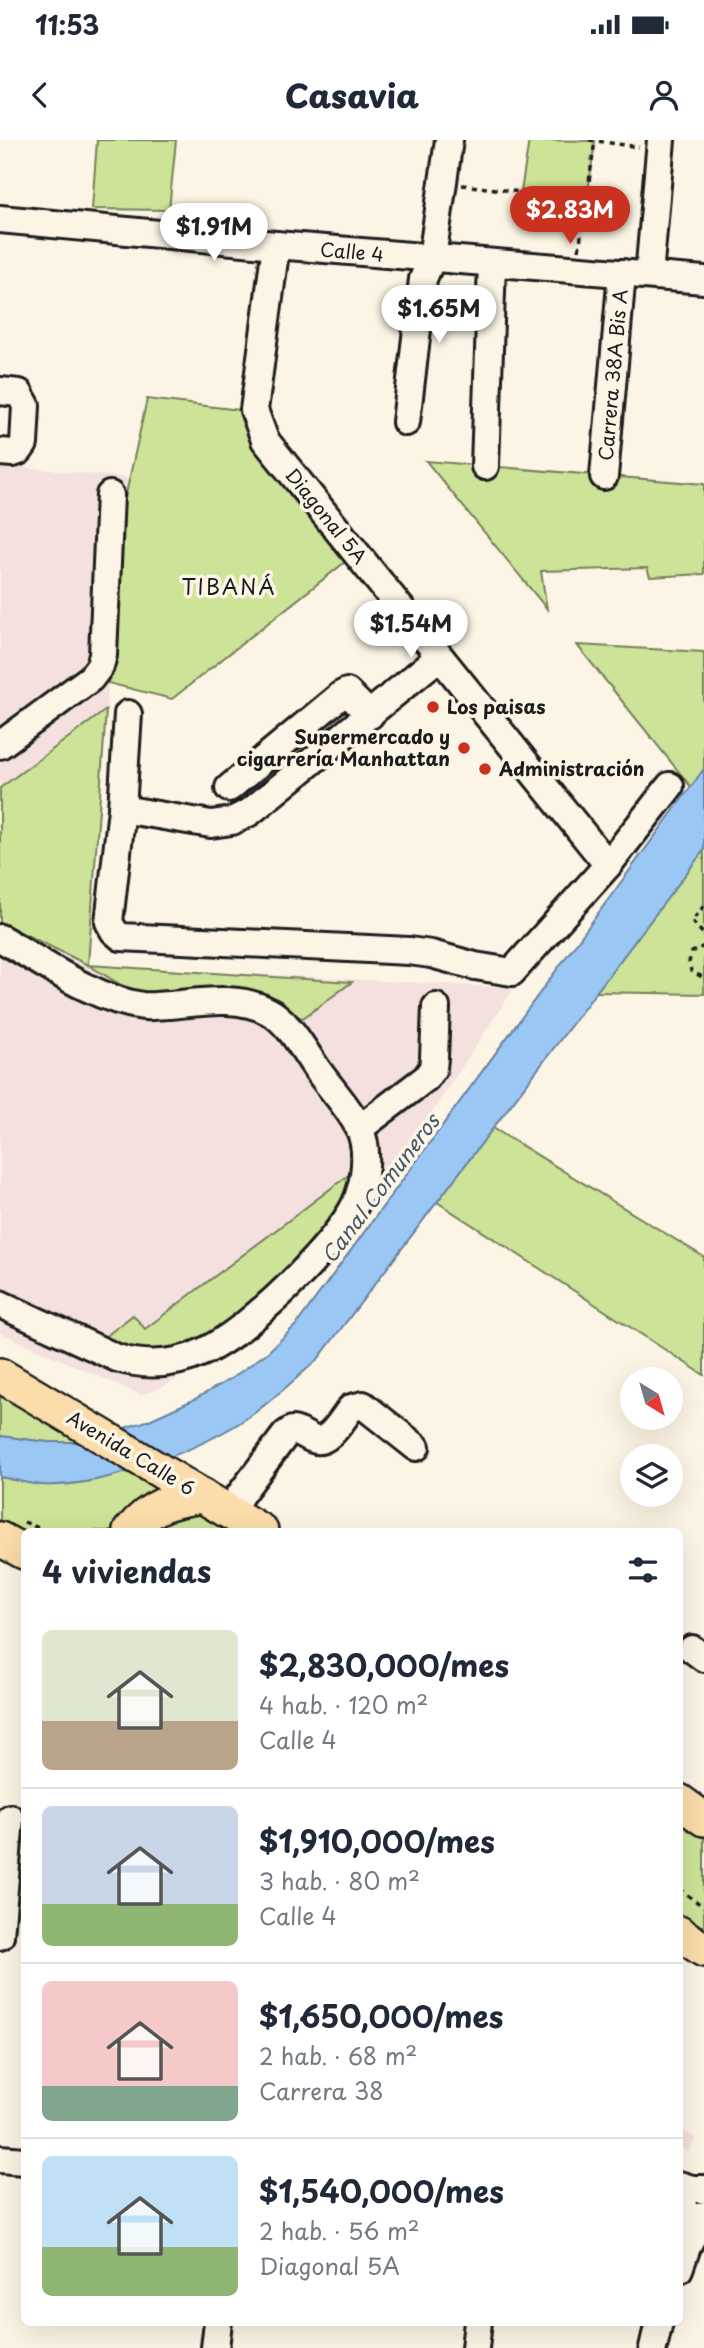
<!DOCTYPE html>
<html lang="es">
<meta charset="utf-8">
<style>
:root{--surface:#fff;--page:#f2f2f3;--text:#1f2937;--muted:#747a83;--line:#e0e1e3;--accent:#c8321e}
body{margin:0;font-family:"Playpen Sans",sans-serif;background:var(--page);color:var(--text);height:100vh;display:flex;flex-direction:column;font-size:26px;white-space:nowrap}
*{box-sizing:border-box;margin:0}
p{font-size:23px;color:var(--muted)}
.icon{flex:none;width:38px;height:38px;fill:none;stroke:currentColor;stroke-width:2;stroke-linecap:round;stroke-linejoin:round}
.map{position:relative;flex:1;overflow:hidden}
.side{position:absolute;left:21px;top:1388px;width:662px;height:798px;display:flex;flex-direction:column;background:var(--surface);border-radius:10px;box-shadow:0 7px 28px #0002}
.side>*{flex:none}
.needle{width:46px;rotate:143deg}
.tools{position:absolute;left:620px;top:1227px;display:grid;gap:14px}
.tools a{display:grid;place-items:center;width:63px;height:63px;border-radius:50%;background:var(--surface);box-shadow:0 7px 28px #0002;font-size:35px}
.price{position:absolute;translate:-50% -60px;padding:0 16px;border-radius:24px;background:#fff;color:#222;font-size:23px;line-height:46px;filter:drop-shadow(0 2px 4px #0008)}
.price::after{content:'';position:absolute;left:50%;top:42px;width:21px;height:16px;margin-left:-10px;background:inherit;clip-path:polygon(0 0,100% 0,50% 100%)}
.price.on{background:var(--accent);color:#fff}
ul{padding:0;list-style:none}
li{display:flex;align-items:center;gap:21px;height:175px;padding:0 21px}
li+li{border-top:2px solid var(--line)}
li span{display:grid;place-items:center;flex:none;width:196px;height:140px;border-radius:10px;color:#555}
li>.icon{margin-inline-start:auto}
span .icon{width:84px;height:84px;fill:#fffc;stroke-width:1}
li b{font-size:30px}
h2{display:flex;justify-content:space-between;align-items:center;height:84px;padding:0 21px;font-size:30px}
.status{display:flex;justify-content:space-between;align-items:center;height:49px;padding:0 35px;background:var(--surface);direction:ltr}
.status svg{height:19px;fill:currentColor}
header{display:flex;justify-content:space-between;align-items:center;height:91px;padding:0 21px;background:var(--surface);font-size:32px;font-weight:800}
.map>svg:first-child{display:block}
.built{fill:#f4e0df}
.green{fill:#cde398;stroke:#74805a;stroke-width:2}
.water{fill:#9bc7f5;stroke:#68839e;stroke-width:2}
.lines{fill:none;stroke-linecap:round;stroke-linejoin:round}
.minor-casing{stroke:#1c1c1c;stroke-width:32}
.major-casing{stroke:#1c1c1c;stroke-width:38}
.path{stroke:#1c1c1c;stroke-width:3.5;stroke-dasharray:5 5;stroke-linecap:butt}
.minor{stroke:#fcf5e5;stroke-width:26}
.major{stroke:#fbddab;stroke-width:33}
.poi-dot{fill:#c8321e;stroke:#fcf5e5;stroke-width:2.5}
.labels{text-anchor:middle;stroke-width:7;stroke-linejoin:round;paint-order:stroke}
.street-label{font-size:19px;fill:#1c1c1c;stroke:#fcf5e5}
.poi-label{font-size:19px;font-weight:bold;fill:#1c1c1c;stroke:#fcf5e5;text-anchor:start}
.neighbourhood-label{font-size:21px;letter-spacing:2px;fill:#1c1c1c;stroke:#fcf5e5}
.water-label{font-size:21px;font-style:italic;fill:#485868;stroke:#fcf5e5}
</style>
<div class="status"><b>11:53</b><svg viewBox="0 0 49 12"><path d="M0 12V9h3v3zM5 12V6h3v6zM10 12V3h3v9zM15 12V0h3v12zM26 1h20v11H26zM47 4h2v5h-2z"/></svg></div>
<header><svg class="icon" aria-label="back" viewBox="0 0 24 24"><path d="M15 5l-7 7 7 7"/></svg>Casavia<svg class="icon" aria-label="person" viewBox="0 0 24 24"><circle cx="12" cy="8" r="4"/><path d="M4 21q1-7 8-7t8 7"/></svg></header>
<div class="map">
<svg width="704" height="2208" viewBox="0 0 704 2208">
<rect width="100%" height="100%" fill="#fcf5e5"/>
<filter id="ink" filterUnits="userSpaceOnUse"><feTurbulence type="fractalNoise" baseFrequency=".0143" numOctaves="2"/><feDisplacementMap in="SourceGraphic" scale="14" xChannelSelector="R" yChannelSelector="G"/><feConvolveMatrix kernelMatrix="1 2 1 2 8 2 1 2 1" color-interpolation-filters="sRGB"/></filter>
<g filter="url(#ink)">
<g class="built">
<polygon points="0,325 129,338 124,363 108,543 88,825 514,848 378,1054 284,1172 261,1192 161,1248 141,1255 0,1193"/>
<polygon points="679,1987 696,1999 688,2012 679,2005"/>
</g>
<g class="green">
<polygon points="97,0 176,0 169,70 92,69"/>
<polygon points="529,0 595,1 587,60 521,52"/>
<polygon points="147,259 248,271 254,308 345,422 172,559 108,543 124,363"/>
<polygon points="426,321 704,344 704,434 650,437 647,428 541,431 547,469"/>
<polygon points="577,505 704,512 704,629 691,647"/>
<polygon points="106,570 88,825 352,842 303,878 287,875 275,858 131,851 88,825 0,782 0,648"/>
<polygon points="704,710 704,854 596,852"/>
<polygon points="493,988 704,1117 704,1235 437,1062"/>
<polygon points="350,1034 359,1046 280,1138 200,1204 158,1214 100,1201 133,1175 145,1189"/>
<polygon points="0,1253 79,1302 47,1302 0,1296"/>
<polygon points="127,1330 158,1350 120,1391 24,1391 24,1402 0,1390 0,1337 41,1345 85,1342"/>
<polygon points="189,1367 231,1391 141,1391"/>
<polygon points="679,1677 704,1696 704,1795 679,1777"/>
</g>
<path class="water" d="M 704,629 L 704,710 L 318,1219 C 297,1238 276,1257 253,1274 C 203,1309 104,1348 42,1345 C 28,1344 14,1339 0,1337 L 0,1296 L 47,1302 L 79,1302 L 147,1281 L 193,1260 L 232,1238 L 268,1212 L 296,1185 Z"/>
<g class="lines">
<g class="minor-casing">
<g id="minor">
<polyline points="0,79 276,105 704,140"/>
<polyline points="276,105 254,270 265,300 608,725"/>
<polyline points="649,135 661,0"/>
<polyline points="0,251 19,253 26,265 24,304 19,311 13,313 0,312"/>
<polyline points="406,282 423,139 432,118 449,0"/>
<polyline points="485,326 492,123"/>
<polyline points="604,336 622,133"/>
<polyline points="128,574 122,669 109,782 114,791 121,797 409,811 431,814 475,826 512,832 608,725 670,646"/>
<polyline points="0,605 91,538 100,526 103,515 110,355"/>
<polyline points="229,648 341,555 347,552 370,575"/>
<polyline points="122,669 211,684 232,681 250,672 439,517"/>
<path d="M 0,798 C 44,823 93,859 143,866 C 151,867 161,865 169,865 C 202,862 238,855 268,871 C 290,882 305,913 319,932 C 331,949 350,969 359,988 C 370,1010 365,1044 355,1065 C 341,1093 299,1137 276,1158 C 228,1201 184,1238 117,1218 L 0,1164"/>
<polyline points="360,988 426,938 433,928 434,918 436,867"/>
<path d="M 231,1372 L 240,1355 L 286,1294 L 292,1290 C 301,1291 305,1296 313,1299 C 328,1306 343,1278 351,1268 L 363,1265 L 416,1307"/>
<polyline points="692,1509 704,1518"/>
<polyline points="0,1796 10,1678"/>
<polyline points="0,2019 24,2021"/>
<polyline points="679,2045 692,2049 704,2049"/>
<path d="M 679,2059 C 688,2074 691,2087 688,2104"/>
<polyline points="679,2129 688,2104 704,2075"/>
<polyline points="215,2208 218,2182"/>
<polyline points="475,2208 478,2182"/>
<polyline points="653,2208 659,2182"/>
</g>
</g>
<g class="major-casing">
<g id="major">
<polyline points="0,1235 261,1391"/>
<path d="M 130,1391 C 153,1364 169,1361 203,1356"/>
<polyline points="0,1399 24,1412"/>
<polyline points="679,1661 704,1679"/>
<polyline points="679,1793 704,1810"/>
</g>
</g>
<g class="path">
<polyline points="589,0 639,7"/>
<polyline points="462,45 587,60"/>
<polyline points="579,110 595,1"/>
<polyline points="704,766 692,781 704,795"/>
<polyline points="704,806 692,812 689,822 691,831 704,838"/>
<polyline points="24,1382 46,1391"/>
<polyline points="679,1749 704,1767"/>
</g>
<use href="#minor" class="minor"/>
<use href="#major" class="major"/>
</g>
</g>
<g class="poi-dot">
<circle cx="433" cy="567" r="7"/>
<circle cx="464" cy="608" r="7"/>
<circle cx="485" cy="629" r="7"/>
</g>
<g class="labels">
<g class="street-label">
<text transform="translate(352 112) rotate(5)" y="7">Calle 4</text>
<text transform="translate(613 235) rotate(-85)" y="7">Carrera 38A Bis A</text>
<text transform="translate(326 376) rotate(51)" y="7">Diagonal 5A</text>
<text transform="translate(131 1313) rotate(31)" y="7">Avenida Calle 6</text>
</g>
<g class="poi-label">
<text x="447" y="574">Los paisas</text>
<text x="450" y="604" text-anchor="end">Supermercado y<tspan x="450" dy="22">cigarrería Manhattan</tspan></text>
<text x="499" y="636">Administración</text>
</g>
<g class="neighbourhood-label">
<text x="229" y="455">TIBANÁ</text>
</g>
<g class="water-label">
<text transform="translate(381 1049) rotate(-53)" y="7">Canal Comuneros</text>
</g>
</g>
</svg>
<div class="tools">
<a><svg class="needle" viewBox="-14 -14 28 28"><path d="M0-13l5 13h-10z" fill="#e53935"/><path d="M0 13l5-13h-10z" fill="#747a83"/></svg></a>
<a><svg class="icon" aria-label="layers" viewBox="0 0 24 24"><path d="M12 4l9 5-9 5-9-5zM3 14l9 5 9-5"/></svg></a>
</div>
<b class="price on" style="left:570px;top:106px">$2.83M</b>
<b class="price" style="left:214px;top:123px">$1.91M</b>
<b class="price" style="left:439px;top:205px">$1.65M</b>
<b class="price" style="left:411px;top:520px">$1.54M</b>
<section class="side">
<h2>4 viviendas<svg class="icon" aria-label="filters" viewBox="0 0 24 24"><path d="M4 7h16M4 17h16"/><circle cx="9" cy="7" r="2"/><circle cx="15" cy="17" r="2"/></svg></h2>
<ul>
<li><span style="background:linear-gradient(#dfe7d0 65%,#b9a48a 0)"><svg class="icon" aria-label="home" viewBox="0 0 24 24"><path d="M3 11l9-7 9 7M6 9v11h12V9"/></svg></span><div><b>$2,830,000/mes</b><p>4 hab. · 120 m²</p><p>Calle 4</p></div></li>
<li><span style="background:linear-gradient(#c9d6e8 70%,#8fb573 0)"><svg class="icon" aria-label="home" viewBox="0 0 24 24"><path d="M3 11l9-7 9 7M6 9v11h12V9"/></svg></span><div><b>$1,910,000/mes</b><p>3 hab. · 80 m²</p><p>Calle 4</p></div></li>
<li><span style="background:linear-gradient(#f6c9c9 75%,#7fa58c 0)"><svg class="icon" aria-label="home" viewBox="0 0 24 24"><path d="M3 11l9-7 9 7M6 9v11h12V9"/></svg></span><div><b>$1,650,000/mes</b><p>2 hab. · 68 m²</p><p>Carrera 38</p></div></li>
<li><span style="background:linear-gradient(#bfe0f5 65%,#8fb573 0)"><svg class="icon" aria-label="home" viewBox="0 0 24 24"><path d="M3 11l9-7 9 7M6 9v11h12V9"/></svg></span><div><b>$1,540,000/mes</b><p>2 hab. · 56 m²</p><p>Diagonal 5A</p></div></li>
</ul>
</section>
</div>
